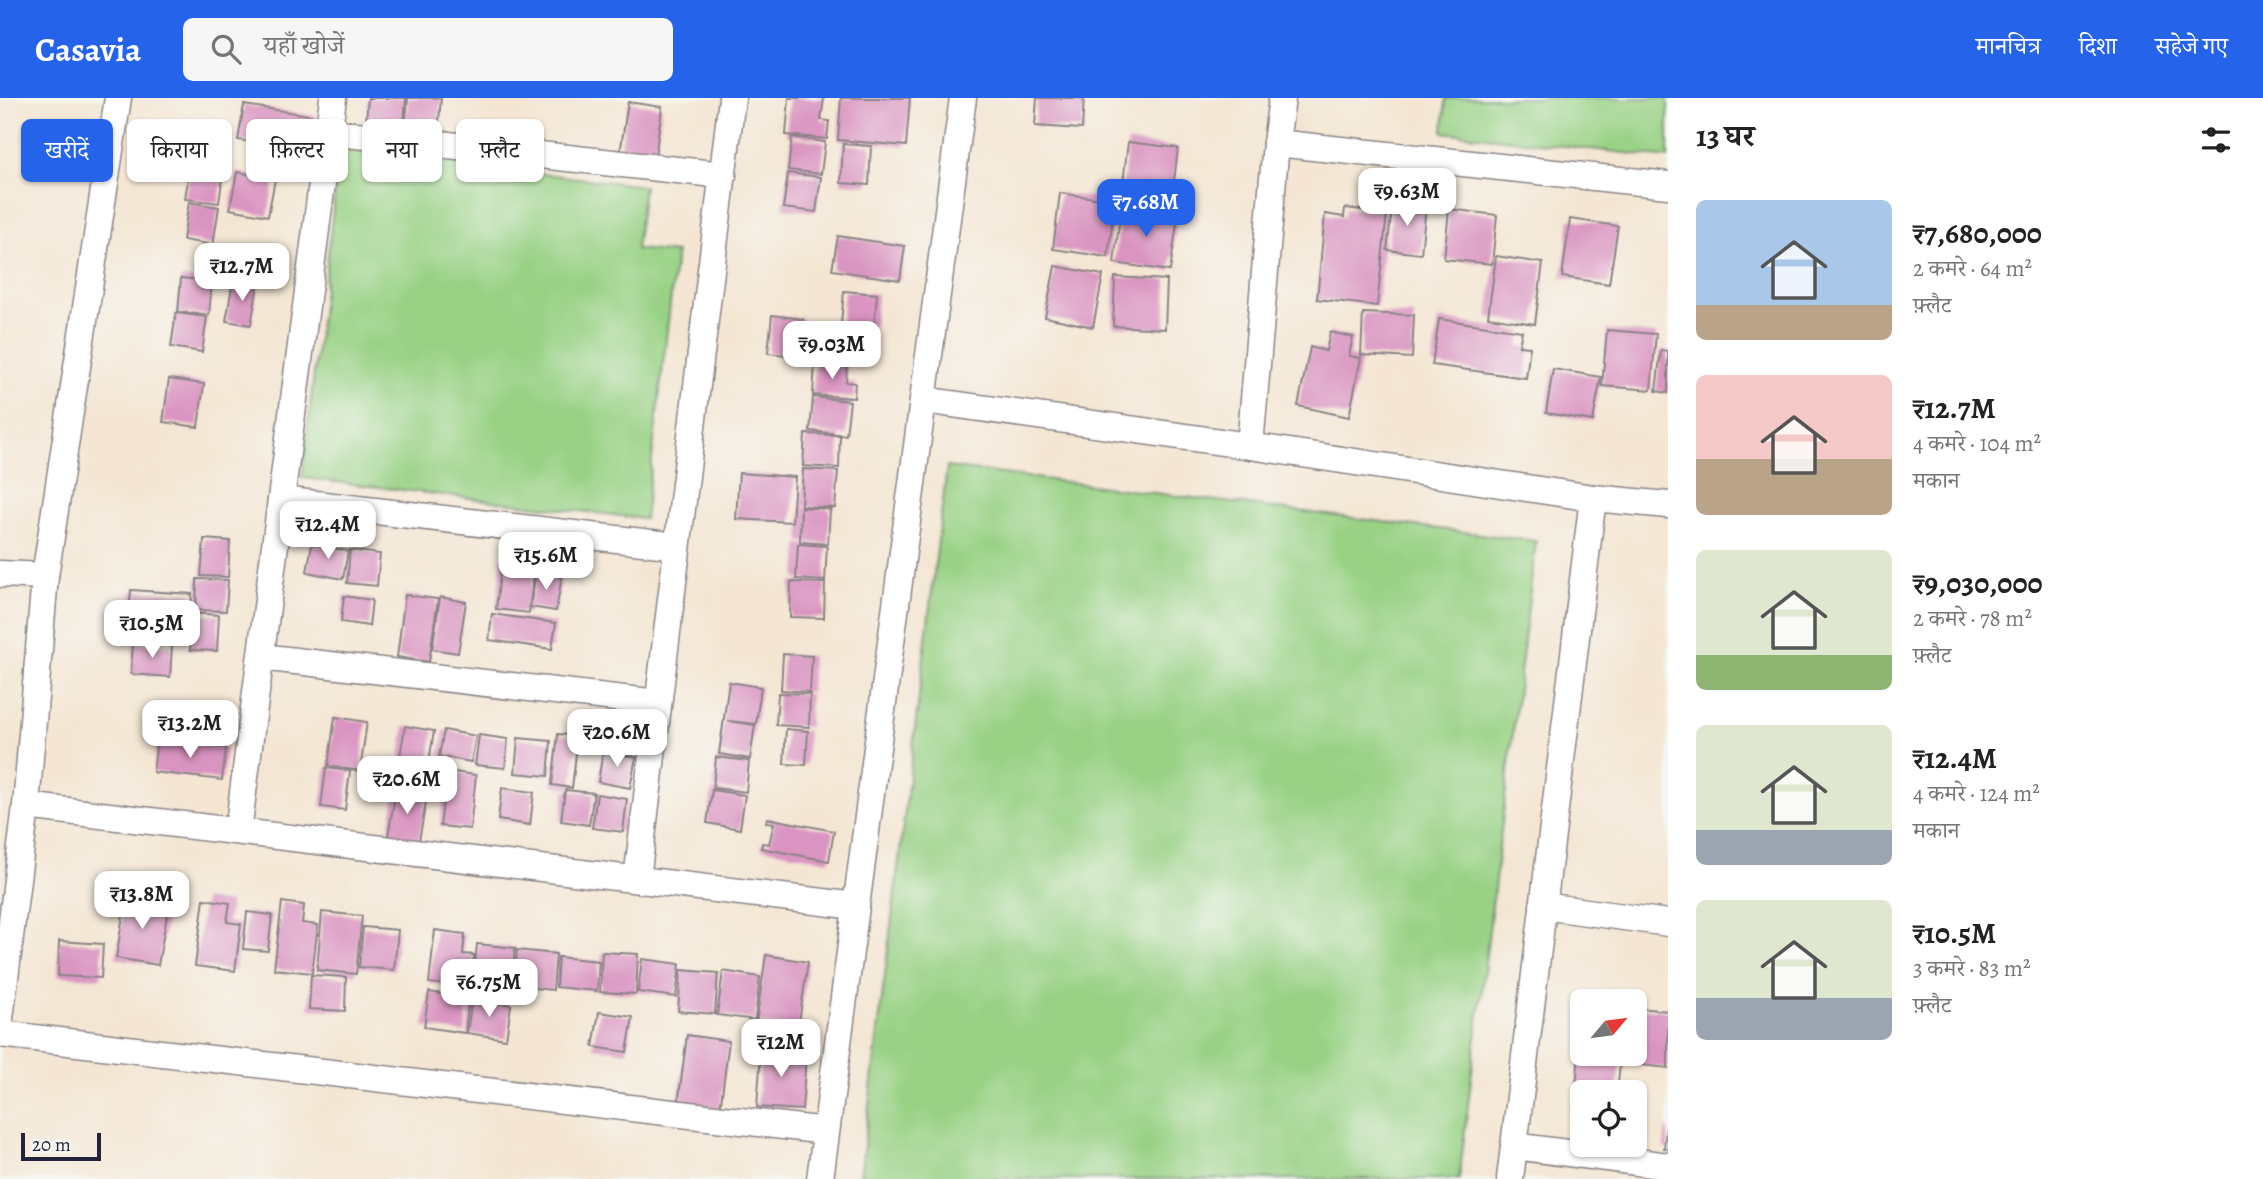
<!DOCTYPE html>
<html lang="hi">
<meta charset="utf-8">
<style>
:root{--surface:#fff;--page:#f6f6f6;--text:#222;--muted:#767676;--accent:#2563eb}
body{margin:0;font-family:Alegreya,"Noto Serif Devanagari",serif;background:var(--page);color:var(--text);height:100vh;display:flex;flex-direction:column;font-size:26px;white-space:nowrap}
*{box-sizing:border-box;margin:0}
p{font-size:23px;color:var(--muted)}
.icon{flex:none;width:38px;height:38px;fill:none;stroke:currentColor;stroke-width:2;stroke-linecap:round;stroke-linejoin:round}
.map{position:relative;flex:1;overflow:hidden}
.side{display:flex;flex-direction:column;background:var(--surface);width:595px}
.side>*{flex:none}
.hud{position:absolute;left:21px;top:21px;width:665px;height:63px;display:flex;gap:14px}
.needle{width:46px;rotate:61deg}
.tools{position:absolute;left:1570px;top:891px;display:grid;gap:14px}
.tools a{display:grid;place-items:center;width:77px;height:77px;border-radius:10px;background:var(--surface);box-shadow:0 2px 5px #0004;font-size:35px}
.scale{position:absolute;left:21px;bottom:18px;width:80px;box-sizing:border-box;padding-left:7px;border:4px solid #22223b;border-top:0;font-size:19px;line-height:24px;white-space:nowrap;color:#22223b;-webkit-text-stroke:5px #f6f6f2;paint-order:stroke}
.price{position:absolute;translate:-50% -60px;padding:0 16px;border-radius:14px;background:#fff;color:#222;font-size:23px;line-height:46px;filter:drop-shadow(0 2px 4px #0008)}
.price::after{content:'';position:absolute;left:50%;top:42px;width:21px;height:16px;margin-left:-10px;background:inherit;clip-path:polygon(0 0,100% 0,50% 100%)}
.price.on{background:var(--accent);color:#fff}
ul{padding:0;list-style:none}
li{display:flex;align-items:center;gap:21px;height:175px;padding:0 28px}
li span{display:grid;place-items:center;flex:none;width:196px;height:140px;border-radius:10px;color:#555}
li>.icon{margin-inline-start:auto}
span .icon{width:84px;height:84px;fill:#fffc;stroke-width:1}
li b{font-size:30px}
h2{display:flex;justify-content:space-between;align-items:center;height:84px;padding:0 28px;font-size:30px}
.tag{padding:0 24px;border-radius:10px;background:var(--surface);box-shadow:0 2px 5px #0004;font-size:24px;line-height:63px}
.tag.on{background:var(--accent);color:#fff}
header{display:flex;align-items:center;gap:42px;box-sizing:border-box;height:98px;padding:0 35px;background:var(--accent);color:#fff}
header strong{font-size:33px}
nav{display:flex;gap:38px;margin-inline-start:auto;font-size:24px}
.search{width:490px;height:63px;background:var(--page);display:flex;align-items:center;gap:18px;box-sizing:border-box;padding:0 24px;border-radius:10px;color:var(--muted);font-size:26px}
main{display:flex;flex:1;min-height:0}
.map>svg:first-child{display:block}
.green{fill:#99d285;stroke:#5e7a60;stroke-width:2}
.building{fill:#da94c1}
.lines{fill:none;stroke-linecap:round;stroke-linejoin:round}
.minor-casing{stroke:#8b8487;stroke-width:29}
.minor{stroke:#fff;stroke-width:26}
</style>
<header>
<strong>Casavia</strong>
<div class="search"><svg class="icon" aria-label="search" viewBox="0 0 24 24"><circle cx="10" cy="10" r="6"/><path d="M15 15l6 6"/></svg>यहाँ खोजें</div>
<nav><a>मानचित्र</a><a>दिशा</a><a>सहेजे गए</a></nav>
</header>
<main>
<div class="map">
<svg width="1668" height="1081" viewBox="0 0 1668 1081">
<rect width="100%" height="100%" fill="#f6f6f2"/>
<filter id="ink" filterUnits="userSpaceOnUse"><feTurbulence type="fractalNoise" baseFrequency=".0143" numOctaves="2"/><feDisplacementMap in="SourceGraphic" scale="14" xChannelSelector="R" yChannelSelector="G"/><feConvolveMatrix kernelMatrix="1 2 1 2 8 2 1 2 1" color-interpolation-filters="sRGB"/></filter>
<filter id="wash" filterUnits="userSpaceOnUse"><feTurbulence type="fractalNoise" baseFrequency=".00686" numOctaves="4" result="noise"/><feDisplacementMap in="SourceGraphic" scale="28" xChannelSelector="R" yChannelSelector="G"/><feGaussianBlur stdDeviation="1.57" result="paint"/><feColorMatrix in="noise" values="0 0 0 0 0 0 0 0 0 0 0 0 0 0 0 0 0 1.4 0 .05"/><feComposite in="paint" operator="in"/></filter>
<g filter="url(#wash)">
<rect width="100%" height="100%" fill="#f4e6d3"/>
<g class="green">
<polygon points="1446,0 1668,0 1668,60 1443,34"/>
<polygon points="340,51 644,88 636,151 676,155 645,421 302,380"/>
<polygon points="947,369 1536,443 1459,1081 860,1081"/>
</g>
<g id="blocks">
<g class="building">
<polygon points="368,0 406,0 404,26 366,23"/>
<polygon points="408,0 441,0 438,34 405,30"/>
<polygon points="789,0 824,0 821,22 829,23 827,41 786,37"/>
<polygon points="841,0 910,0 906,48 838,42"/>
<polygon points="1037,0 1084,0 1082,31 1035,28"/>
<polygon points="628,4 662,9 654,67 619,62"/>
<polygon points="244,7 315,18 310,53 238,42"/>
<polygon points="193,30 230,36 225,66 189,60"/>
<polygon points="792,39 825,44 821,76 788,72"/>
<polygon points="1128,44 1178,50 1171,108 1121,101"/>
<polygon points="843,46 871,48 869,87 841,85"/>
<polygon points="191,63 224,68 219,105 185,101"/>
<polygon points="237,74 275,81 268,118 230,111"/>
<polygon points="788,75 821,79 816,114 783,110"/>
<polygon points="1060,95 1115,103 1108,159 1053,151"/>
<polygon points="1393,103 1426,107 1421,156 1387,152"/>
<polygon points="189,104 219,109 213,147 183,142"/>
<polygon points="1121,110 1178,118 1170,173 1114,165"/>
<polygon points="1345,110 1387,115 1377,208 1317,201 1325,116 1344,119"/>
<polygon points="1449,111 1497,117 1492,166 1444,161"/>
<polygon points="1570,121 1618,128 1609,186 1562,179"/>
<polygon points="838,138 905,148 900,182 832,172"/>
<polygon points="1496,158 1543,165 1535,226 1488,219"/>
<polygon points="1055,168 1103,177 1093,229 1045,219"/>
<polygon points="1115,179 1167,182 1165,231 1113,228"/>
<polygon points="181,180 212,183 209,217 178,214"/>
<polygon points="233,183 258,187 251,227 226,223"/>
<polygon points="844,193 877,196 874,229 841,226"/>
<polygon points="176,215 207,219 202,254 171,249"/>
<polygon points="1363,215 1414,217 1412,260 1361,257"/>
<polygon points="772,217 803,221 799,259 768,255"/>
<polygon points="1439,221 1522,233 1519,248 1530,249 1526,280 1432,267"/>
<polygon points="821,228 853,230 851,265 819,263"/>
<polygon points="1607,232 1656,236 1651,292 1602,288"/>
<polygon points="1330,234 1353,239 1349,258 1361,260 1349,319 1298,308 1310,249 1326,253"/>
<polygon points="1661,252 1668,253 1668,295 1656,293"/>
<polygon points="815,264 847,266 846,284 855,285 854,300 813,297"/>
<polygon points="1553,271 1601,279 1593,323 1546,315"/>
<polygon points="169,281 204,286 198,329 163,324"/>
<polygon points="813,299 850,303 846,337 810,333"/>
<polygon points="805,336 840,337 839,370 803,368"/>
<polygon points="803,371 838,373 835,410 801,408"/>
<polygon points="739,375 795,379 792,424 736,421"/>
<polygon points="801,409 830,411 828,446 800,444"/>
<polygon points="204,441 230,443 228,479 201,478"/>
<polygon points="312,446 348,453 343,481 307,474"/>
<polygon points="798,446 827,448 825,483 796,481"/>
<polygon points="350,452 380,456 377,488 347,485"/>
<polygon points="502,458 535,461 529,515 496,511"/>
<polygon points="536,474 562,478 556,513 530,509"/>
<polygon points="197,481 228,482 226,513 196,512"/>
<polygon points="791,484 825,485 824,520 790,519"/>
<polygon points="131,492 192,496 191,515 219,517 217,553 190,552 191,532 128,529"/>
<polygon points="405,497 438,501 429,564 397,559"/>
<polygon points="344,498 372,502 369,528 341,524"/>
<polygon points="440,499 466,504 458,555 432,551"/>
<polygon points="492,516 556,525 552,551 489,542"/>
<polygon points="133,545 172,548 170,579 131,576"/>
<polygon points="783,556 812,558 810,594 781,592"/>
<polygon points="729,584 761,589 756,626 728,623 755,627 750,661 719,656"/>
<polygon points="778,595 810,596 809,629 776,627"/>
<polygon points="335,619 367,624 360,673 328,668"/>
<polygon points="405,628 434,633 425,688 396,683"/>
<polygon points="786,631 808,633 806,667 784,666"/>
<polygon points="444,632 476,638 471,664 439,658"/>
<polygon points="558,636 578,638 572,690 552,687"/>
<polygon points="479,637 508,641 505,670 475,667"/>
<polygon points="518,640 551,643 548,678 515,675"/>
<polygon points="157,642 226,650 222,682 153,674"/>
<polygon points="603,653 636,659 630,690 598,684"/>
<polygon points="716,659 749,663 746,694 713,690"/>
<polygon points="326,670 350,673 345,712 321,709"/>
<polygon points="447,673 476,677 470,731 440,728"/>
<polygon points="397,687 428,693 418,748 387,743"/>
<polygon points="502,690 534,694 530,727 498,722"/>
<polygon points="565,692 594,695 589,727 561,723"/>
<polygon points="712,692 745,697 740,731 707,725"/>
<polygon points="597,696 627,701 623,734 592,730"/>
<polygon points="767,720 834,733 829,763 761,750 762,745 769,746 774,725 766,724"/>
<polygon points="126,799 169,806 158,867 116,860"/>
<polygon points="204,801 230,805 227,824 241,826 235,873 195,868"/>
<polygon points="282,804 304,807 302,825 318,827 312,875 274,871"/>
<polygon points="247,814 272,817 268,853 243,851"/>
<polygon points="322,814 362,818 356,876 317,872"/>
<polygon points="363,829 398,832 394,872 359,869"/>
<polygon points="435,832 465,836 463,856 474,857 472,880 454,878 453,888 429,885"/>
<polygon points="59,843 103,846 101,880 58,878"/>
<polygon points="477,846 515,850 511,891 473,887"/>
<polygon points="517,852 556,856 553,892 514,888"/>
<polygon points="602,854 638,856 636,896 600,894"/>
<polygon points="766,857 808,864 798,931 756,924"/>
<polygon points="558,859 599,863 597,893 556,889"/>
<polygon points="642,861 680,866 676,899 638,894"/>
<polygon points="681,872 718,875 715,916 678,913"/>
<polygon points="723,873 760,879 755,922 717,917"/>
<polygon points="311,877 346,879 345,913 309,911"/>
<polygon points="429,894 469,900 465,935 424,929"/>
<polygon points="472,900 511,907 506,941 467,935"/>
<polygon points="1638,910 1668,913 1668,970 1632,966"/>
<polygon points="599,914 633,919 627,954 593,949"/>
<polygon points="687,937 729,943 720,1012 678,1006"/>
<polygon points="762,943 778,945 777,954 806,957 802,1012 757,1009"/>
<polygon points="1580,947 1582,947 1582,956 1621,956 1617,994 1582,994 1582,1030 1572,1028"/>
<polygon points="1666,1031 1668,1031 1668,1051 1664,1050"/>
</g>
</g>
</g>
<g filter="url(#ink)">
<use href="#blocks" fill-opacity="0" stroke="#8b8487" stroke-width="2"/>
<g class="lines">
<g class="minor-casing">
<g id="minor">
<polyline points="329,34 723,77"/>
<polyline points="1276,45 1668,87"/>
<polyline points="923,302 1250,348 1593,400 1668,407"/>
<polyline points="1250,348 1276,45 1282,0"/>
<polyline points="281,402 677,448"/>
<polyline points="0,476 45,478"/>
<polyline points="261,559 658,605"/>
<polyline points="26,708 856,808"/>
<polyline points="238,733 333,0"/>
<polyline points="637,781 732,0"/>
<polyline points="1543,808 1668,825"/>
<polyline points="0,921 26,708 45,478 118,0"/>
<polyline points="0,936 826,1033"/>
<polyline points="1514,1048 1668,1068"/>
<polyline points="820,1081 963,0"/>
<polyline points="1510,1081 1593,400"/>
</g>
</g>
<use href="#minor" class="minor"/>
</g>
</g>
</svg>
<div class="tools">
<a><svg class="needle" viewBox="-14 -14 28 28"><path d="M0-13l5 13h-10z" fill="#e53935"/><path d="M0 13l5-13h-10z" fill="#767676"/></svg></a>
<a><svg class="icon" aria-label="locate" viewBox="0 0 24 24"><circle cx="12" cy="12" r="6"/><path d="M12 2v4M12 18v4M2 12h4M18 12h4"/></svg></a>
</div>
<div class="scale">20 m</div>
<b class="price" style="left:1407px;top:130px">₹9.63M</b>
<b class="price on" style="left:1146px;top:141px">₹7.68M</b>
<b class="price" style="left:242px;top:205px">₹12.7M</b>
<b class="price" style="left:832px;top:283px">₹9.03M</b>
<b class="price" style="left:328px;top:463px">₹12.4M</b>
<b class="price" style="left:546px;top:494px">₹15.6M</b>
<b class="price" style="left:152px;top:562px">₹10.5M</b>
<b class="price" style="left:190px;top:662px">₹13.2M</b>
<b class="price" style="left:617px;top:671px">₹20.6M</b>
<b class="price" style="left:407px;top:718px">₹20.6M</b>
<b class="price" style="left:142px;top:833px">₹13.8M</b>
<b class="price" style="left:489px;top:921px">₹6.75M</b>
<b class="price" style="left:781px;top:981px">₹12M</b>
<div class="hud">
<a class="tag on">खरीदें</a>
<a class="tag">किराया</a>
<a class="tag">फ़िल्टर</a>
<a class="tag">नया</a>
<a class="tag">फ़्लैट</a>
</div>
</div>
<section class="side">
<h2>13 घर<svg class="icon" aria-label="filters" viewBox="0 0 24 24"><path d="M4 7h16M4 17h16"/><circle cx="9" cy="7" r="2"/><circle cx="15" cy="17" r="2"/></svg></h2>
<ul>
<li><span style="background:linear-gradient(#a9c7e8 75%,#b9a48a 0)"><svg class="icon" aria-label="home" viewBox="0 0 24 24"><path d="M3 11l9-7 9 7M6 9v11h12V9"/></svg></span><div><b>₹7,680,000</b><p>2 कमरे · 64 m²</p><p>फ़्लैट</p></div></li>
<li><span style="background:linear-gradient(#f6c9c9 60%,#b9a48a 0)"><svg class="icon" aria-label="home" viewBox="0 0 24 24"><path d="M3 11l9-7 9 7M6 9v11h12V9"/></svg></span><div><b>₹12.7M</b><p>4 कमरे · 104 m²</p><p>मकान</p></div></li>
<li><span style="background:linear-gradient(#dfe7d0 75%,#8fb573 0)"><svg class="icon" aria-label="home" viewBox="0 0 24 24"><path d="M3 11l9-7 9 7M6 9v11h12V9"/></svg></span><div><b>₹9,030,000</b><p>2 कमरे · 78 m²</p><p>फ़्लैट</p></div></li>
<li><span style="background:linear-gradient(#dfe7d0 75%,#9aa5b1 0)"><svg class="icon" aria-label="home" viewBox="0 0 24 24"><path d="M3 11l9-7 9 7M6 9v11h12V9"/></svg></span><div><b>₹12.4M</b><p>4 कमरे · 124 m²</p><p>मकान</p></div></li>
<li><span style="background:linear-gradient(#dfe7d0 70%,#9aa5b1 0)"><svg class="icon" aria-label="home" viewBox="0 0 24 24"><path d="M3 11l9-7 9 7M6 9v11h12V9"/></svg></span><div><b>₹10.5M</b><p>3 कमरे · 83 m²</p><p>फ़्लैट</p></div></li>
</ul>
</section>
</main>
